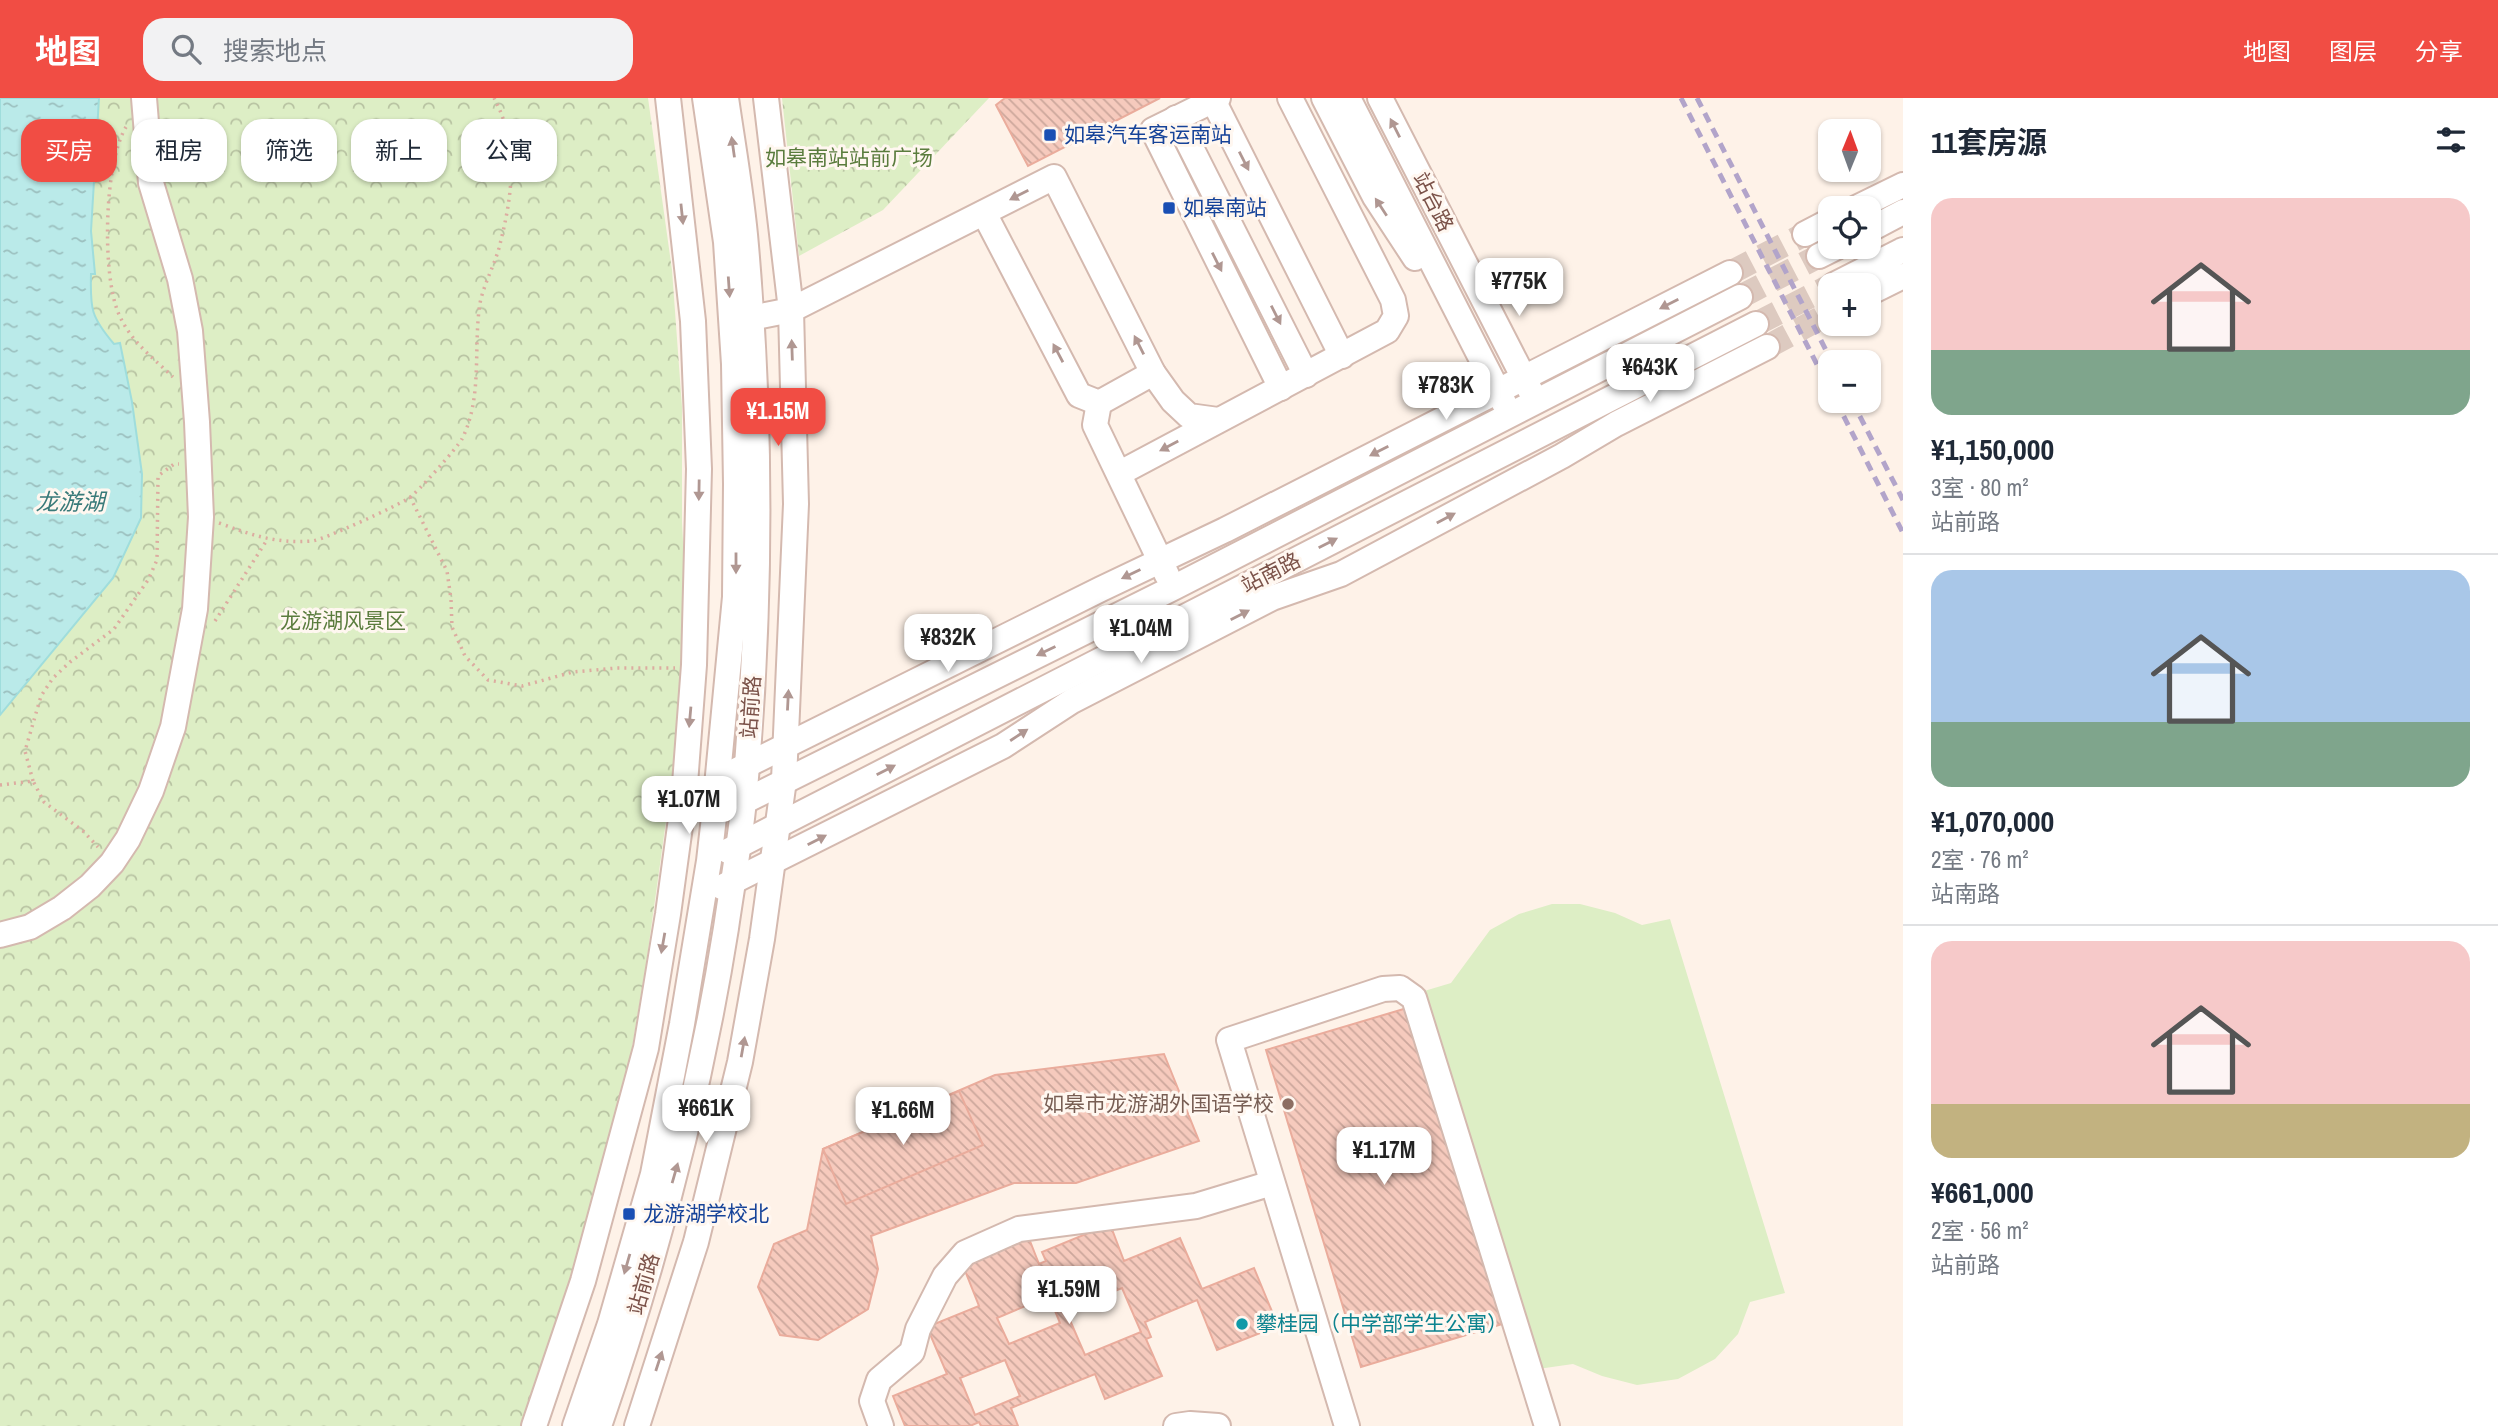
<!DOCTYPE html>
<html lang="zh">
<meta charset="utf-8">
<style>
:root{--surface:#fff;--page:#f2f2f3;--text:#1f2937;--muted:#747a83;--line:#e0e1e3;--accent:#f14d44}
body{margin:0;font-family:"Archivo Narrow","Noto Sans SC",sans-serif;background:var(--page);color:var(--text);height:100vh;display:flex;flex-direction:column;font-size:26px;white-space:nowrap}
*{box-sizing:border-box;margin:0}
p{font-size:23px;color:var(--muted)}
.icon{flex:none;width:38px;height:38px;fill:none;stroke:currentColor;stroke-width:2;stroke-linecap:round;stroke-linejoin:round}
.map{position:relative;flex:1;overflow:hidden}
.panel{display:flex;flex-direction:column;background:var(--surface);width:595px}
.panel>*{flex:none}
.guide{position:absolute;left:21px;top:21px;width:665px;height:63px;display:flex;gap:14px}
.needle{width:46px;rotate:1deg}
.buttons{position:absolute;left:1818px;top:21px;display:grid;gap:14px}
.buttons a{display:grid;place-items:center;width:63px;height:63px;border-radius:14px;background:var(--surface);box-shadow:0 2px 5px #0004;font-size:35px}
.price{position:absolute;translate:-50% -60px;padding:0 16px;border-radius:14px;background:#fff;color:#222;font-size:23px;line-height:46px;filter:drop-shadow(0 2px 4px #0008)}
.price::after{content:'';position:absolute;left:50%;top:42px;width:21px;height:16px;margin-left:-10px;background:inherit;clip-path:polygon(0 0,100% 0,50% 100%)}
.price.current{background:var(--accent);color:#fff}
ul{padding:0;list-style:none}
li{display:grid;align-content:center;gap:14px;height:371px;padding:0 28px}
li+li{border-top:2px solid var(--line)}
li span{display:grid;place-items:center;height:217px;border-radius:21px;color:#555}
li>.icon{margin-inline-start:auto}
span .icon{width:126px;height:126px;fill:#fffc;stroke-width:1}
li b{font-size:30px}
h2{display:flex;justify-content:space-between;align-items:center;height:84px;padding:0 28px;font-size:30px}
.tag{padding:0 24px;border-radius:21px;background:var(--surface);box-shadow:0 2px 5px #0004;font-size:24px;line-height:63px}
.tag.current{background:var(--accent);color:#fff}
header{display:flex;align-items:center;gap:42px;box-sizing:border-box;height:98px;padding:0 35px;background:var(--accent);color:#fff}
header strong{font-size:33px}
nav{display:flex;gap:38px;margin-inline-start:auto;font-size:24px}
.search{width:490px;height:63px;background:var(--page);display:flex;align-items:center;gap:18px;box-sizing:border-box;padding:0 24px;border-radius:21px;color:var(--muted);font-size:26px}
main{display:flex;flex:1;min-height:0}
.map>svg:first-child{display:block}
.grass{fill:#ddeec5}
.park{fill:url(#park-crowns)}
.water{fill:url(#water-ripples);stroke:#9fdddc;stroke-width:2}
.building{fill:url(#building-back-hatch);stroke:#eaac9c;stroke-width:2;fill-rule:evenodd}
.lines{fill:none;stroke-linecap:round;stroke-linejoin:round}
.minor-tunnel{stroke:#ddcac0;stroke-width:24;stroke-dasharray:24 12;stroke-linecap:butt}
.minor-casing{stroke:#d4b9af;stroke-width:28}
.path{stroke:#dcaca0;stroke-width:3.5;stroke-dasharray:2 5;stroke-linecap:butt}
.minor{stroke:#fff;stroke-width:24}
.rail{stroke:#b2a4ca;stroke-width:5;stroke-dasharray:10 7;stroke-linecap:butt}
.oneway{fill:#b09792}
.transit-dot{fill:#1a4fb4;stroke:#fff7f0;stroke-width:2.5}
.education-dot{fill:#8d6e63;stroke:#fff7f0;stroke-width:2.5}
.culture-dot{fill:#0f9aa8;stroke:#fff7f0;stroke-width:2.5}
.labels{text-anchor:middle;stroke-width:6;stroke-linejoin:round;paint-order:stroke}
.transit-label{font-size:21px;fill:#164399;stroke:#fff7f0;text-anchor:start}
.park-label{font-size:21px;fill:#5a7c3d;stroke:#fff7f0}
.street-label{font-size:21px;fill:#7b5249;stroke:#fff7f0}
.education-label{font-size:21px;fill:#785e54;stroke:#fff7f0;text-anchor:end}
.culture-label{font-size:21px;fill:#0d838f;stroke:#fff7f0;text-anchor:start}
.water-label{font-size:23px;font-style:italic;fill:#387a79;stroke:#fff7f0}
</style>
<header>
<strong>地图</strong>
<div class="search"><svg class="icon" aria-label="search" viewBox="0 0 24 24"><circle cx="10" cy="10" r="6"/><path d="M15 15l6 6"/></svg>搜索地点</div>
<nav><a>地图</a><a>图层</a><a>分享</a></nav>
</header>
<main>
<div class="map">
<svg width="1903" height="1328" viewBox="0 0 1903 1328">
<defs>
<pattern id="park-crowns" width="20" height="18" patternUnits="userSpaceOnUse" patternTransform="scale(1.75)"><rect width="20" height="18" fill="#ddeec5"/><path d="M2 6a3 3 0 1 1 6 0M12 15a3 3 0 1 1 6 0" fill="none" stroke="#b8c3a2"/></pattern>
<pattern id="water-ripples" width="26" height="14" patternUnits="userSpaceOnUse" patternTransform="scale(1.75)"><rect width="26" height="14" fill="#baeae9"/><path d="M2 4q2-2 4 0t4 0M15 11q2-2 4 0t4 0" fill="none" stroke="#9cc0bf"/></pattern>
<pattern id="building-back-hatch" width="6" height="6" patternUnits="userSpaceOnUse" patternTransform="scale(1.75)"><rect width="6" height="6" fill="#f6cabd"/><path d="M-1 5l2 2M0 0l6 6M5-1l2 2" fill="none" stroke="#cca79c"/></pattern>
</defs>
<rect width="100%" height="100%" fill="#fef2e8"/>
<polygon class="grass" points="1552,806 1580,806 1615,815 1642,827 1670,821 1785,1195 1750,1204 1738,1236 1715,1261 1678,1281 1637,1287 1602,1278 1573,1266 1538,1271 1421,894 1451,885 1490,832 1519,816"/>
<g class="park">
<polygon points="0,0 648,0 672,172 682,309 682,424 688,542 683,601 646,867 626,985 597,1098 524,1328 0,1328"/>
<polygon points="782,0 989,0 883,112 799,158"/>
</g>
<path class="water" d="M 0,0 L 99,0 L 91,133 L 95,176 L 91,176 C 90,211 91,219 114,246 L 120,245 L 132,304 L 142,376 L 141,420 L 113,480 L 0,617 Z"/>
<g class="building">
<polygon points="1005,0 1160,0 1028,68 996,7"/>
<polygon points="1407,910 1502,1226 1361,1269 1266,952"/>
<polygon points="1164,956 1199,1043 1076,1085 1014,1085 871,1138 878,1171 868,1211 818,1242 780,1237 758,1189 774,1146 807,1132 823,1051 995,977"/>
<polygon points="959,993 983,1047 846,1106 823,1051"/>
<path d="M 1110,1126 L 1124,1163 L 1180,1140 L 1202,1191 L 1254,1170 L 1278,1228 L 1217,1252 L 1197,1202 L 1145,1224 L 1151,1239 L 1146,1241 L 1162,1278 L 1105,1301 L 1095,1276 L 1011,1310 L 1018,1328 L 981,1328 L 979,1324 L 970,1328 L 905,1328 L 893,1298 L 947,1276 L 927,1229 L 979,1208 L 962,1165 L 1028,1138 L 1039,1166 L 1046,1163 L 1042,1154 ZM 1122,1190 L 1141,1234 L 1085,1257 L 1066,1213 ZM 1049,1198 L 1060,1225 L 1009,1246 L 997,1220 ZM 1005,1262 L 1020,1298 L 975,1317 L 960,1280 Z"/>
</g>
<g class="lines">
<g class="minor-tunnel">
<polyline points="1730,175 1805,136"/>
<polyline points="1740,199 1819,158"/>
<polyline points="1756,226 1830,188"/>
<polyline points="1767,249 1830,215"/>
</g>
<g class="minor-casing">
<g id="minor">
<polyline points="1218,0 1153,32 1281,290"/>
<polyline points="1324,0 1375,99 1415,160"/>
<polyline points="1348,0 1504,305"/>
<polyline points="1380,0 1530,292"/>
<polyline points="1213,2 1342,258"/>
<polyline points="1176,20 1306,277"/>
<polyline points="1856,110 1903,87"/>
<polyline points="984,115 1079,297 1099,305"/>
<polyline points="1869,132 1903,114"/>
<polyline points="1805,136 1830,123"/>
<polyline points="1819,158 1837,149"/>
<polyline points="1834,187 1903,152"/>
<polyline points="1869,195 1903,178"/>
<polyline points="751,220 791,212 1054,79 1153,275 1173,303 1189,318 1218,322"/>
<polyline points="1099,305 1095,327 1167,477"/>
<polyline points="1099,305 1153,275"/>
<polyline points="1120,375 1387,233 1396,218 1393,202 1290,0"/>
<polyline points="735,673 1101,491 1225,432 1730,175"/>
<polyline points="733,709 1173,490 1740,199"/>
<polyline points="728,753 1756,226"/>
<polyline points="722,789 1003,648 1072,603 1272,500 1341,476 1562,358 1616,326 1767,249"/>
<polyline points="0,837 30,829 62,810 90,788 112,765 128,741 151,693 173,629 195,511 201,419 197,324 190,233 180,181 151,85 144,0"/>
<polyline points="534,1328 583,1183 646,950 668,816 684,699 694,567 699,371 693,223 668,0"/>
<polyline points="575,1328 610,1226 653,1076 682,926 709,763 714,719 735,499 736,386 734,266 726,144 705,0"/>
<path d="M 599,1328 C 655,1166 699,1000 726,830 C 732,788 740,745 744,702 C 761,518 762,332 746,148 C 742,98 733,49 726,0"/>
<polyline points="637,1328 696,1144 740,964 762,841 784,682 796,406 791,212 766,0"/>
<polyline points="881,1328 872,1303 879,1282 912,1254 918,1231 945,1178 965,1155 1019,1131 1196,1108 1272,1085"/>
<polyline points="1176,1328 1190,1326 1218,1328"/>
<polyline points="1347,1328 1229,942 1383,891 1400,890 1414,900 1547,1328"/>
</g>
</g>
<g class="path">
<path d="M 126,29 C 104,65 102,175 118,214 C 129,242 152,259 173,279"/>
<polyline points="410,399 447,473 451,501 452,529 465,558 488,582 522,588 573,574 617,570 675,570"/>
<path d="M 219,425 C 252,437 276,446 312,443 C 323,442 397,408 409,400 C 418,394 456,351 462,341 C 483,299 473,250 480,205 C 484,186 494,168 499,150 C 512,100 520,48 494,0"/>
<polyline points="215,523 267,442"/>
<polyline points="33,683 25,653 41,598 53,580 70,564 114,531 148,482 157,462 158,378 174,366 179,366"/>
<polyline points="0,687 33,683 44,704 83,733 98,749"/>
</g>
<use href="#minor" class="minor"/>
<g class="rail">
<polyline points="1681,0 1830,292"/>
<polyline points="1697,0 1832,264"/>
<polyline points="1836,303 1903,435"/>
<polyline points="1852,303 1903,402"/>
</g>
</g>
<defs><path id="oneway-solid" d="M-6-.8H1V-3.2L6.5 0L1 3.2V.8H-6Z" transform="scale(1.75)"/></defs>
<g class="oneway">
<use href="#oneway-solid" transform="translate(1395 30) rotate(-117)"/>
<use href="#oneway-solid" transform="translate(733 49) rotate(-98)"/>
<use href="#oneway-solid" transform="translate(1244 63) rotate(63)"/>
<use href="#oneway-solid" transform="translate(1019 97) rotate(153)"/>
<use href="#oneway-solid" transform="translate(1381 109) rotate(-123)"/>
<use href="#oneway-solid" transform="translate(682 116) rotate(84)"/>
<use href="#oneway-solid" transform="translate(1217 164) rotate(63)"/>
<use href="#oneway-solid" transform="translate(729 189) rotate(86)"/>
<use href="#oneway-solid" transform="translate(1669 206) rotate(153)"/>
<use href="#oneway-solid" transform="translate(1276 217) rotate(63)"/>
<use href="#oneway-solid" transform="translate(1139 247) rotate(-117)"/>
<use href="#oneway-solid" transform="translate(792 252) rotate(-92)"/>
<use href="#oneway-solid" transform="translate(1058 255) rotate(-118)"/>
<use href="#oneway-solid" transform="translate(1169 348) rotate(152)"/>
<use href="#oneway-solid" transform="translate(1379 353) rotate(153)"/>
<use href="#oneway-solid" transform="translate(699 392) rotate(91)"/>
<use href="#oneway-solid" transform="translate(1446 420) rotate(-28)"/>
<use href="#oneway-solid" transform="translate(1328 445) rotate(-27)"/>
<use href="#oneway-solid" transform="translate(736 465) rotate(90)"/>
<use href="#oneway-solid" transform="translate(1131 476) rotate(154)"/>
<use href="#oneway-solid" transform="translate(1240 517) rotate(-27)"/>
<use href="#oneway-solid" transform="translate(1046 553) rotate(154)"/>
<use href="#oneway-solid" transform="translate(788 602) rotate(-87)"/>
<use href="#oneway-solid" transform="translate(690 619) rotate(95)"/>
<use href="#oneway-solid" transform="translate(1019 637) rotate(-33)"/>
<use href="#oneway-solid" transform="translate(886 672) rotate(-27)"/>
<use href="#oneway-solid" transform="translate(817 742) rotate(-27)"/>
<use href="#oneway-solid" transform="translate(663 845) rotate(100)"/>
<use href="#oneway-solid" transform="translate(743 949) rotate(-80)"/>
<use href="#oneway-solid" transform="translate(675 1075) rotate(-74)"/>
<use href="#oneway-solid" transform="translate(627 1166) rotate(106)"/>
<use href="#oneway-solid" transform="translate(659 1263) rotate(-72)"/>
</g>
<g class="transit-dot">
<rect x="1043" y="30" width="14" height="14" rx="3.5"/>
<rect x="1162" y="103" width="14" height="14" rx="3.5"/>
<rect x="622" y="1109" width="14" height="14" rx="3.5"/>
</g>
<circle class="education-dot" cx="1288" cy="1006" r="7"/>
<circle class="culture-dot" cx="1242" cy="1226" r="7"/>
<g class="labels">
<g class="transit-label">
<text x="1064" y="44">如皋汽车客运南站</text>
<text x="1183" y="117">如皋南站</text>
<text x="643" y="1123">龙游湖学校北</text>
</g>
<g class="park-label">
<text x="849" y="67">如皋南站站前广场</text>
<text x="343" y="530">龙游湖风景区</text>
</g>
<g class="street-label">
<text transform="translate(1433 104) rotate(63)" y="7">站台路</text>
<text transform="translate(1271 475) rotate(-27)" y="7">站南路</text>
<text transform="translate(751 609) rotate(-86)" y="7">站前路</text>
<text transform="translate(644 1186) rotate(-74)" y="7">站前路</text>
</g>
<g class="education-label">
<text x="1274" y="1013">如皋市龙游湖外国语学校</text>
</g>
<g class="culture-label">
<text x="1256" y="1233">攀桂园（中学部学生公寓）</text>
</g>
<g class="water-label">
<text x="70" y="412">龙游湖</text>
</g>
</g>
</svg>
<div class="buttons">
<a><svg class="needle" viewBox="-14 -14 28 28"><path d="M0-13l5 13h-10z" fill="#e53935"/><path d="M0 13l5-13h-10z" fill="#747a83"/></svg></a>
<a><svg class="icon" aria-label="locate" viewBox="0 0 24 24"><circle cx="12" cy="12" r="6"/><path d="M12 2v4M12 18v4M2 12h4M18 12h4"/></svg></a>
<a>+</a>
<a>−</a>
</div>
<b class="price" style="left:1519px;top:220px">¥775K</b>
<b class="price" style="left:1650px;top:306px">¥643K</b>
<b class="price" style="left:1446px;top:324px">¥783K</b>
<b class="price current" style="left:778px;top:350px">¥1.15M</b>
<b class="price" style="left:1141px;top:567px">¥1.04M</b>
<b class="price" style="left:948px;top:576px">¥832K</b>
<b class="price" style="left:689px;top:738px">¥1.07M</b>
<b class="price" style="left:706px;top:1047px">¥661K</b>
<b class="price" style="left:903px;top:1049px">¥1.66M</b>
<b class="price" style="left:1384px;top:1089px">¥1.17M</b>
<b class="price" style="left:1069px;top:1228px">¥1.59M</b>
<div class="guide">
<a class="tag current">买房</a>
<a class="tag">租房</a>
<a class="tag">筛选</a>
<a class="tag">新上</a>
<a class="tag">公寓</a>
</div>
</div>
<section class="panel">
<h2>11套房源<svg class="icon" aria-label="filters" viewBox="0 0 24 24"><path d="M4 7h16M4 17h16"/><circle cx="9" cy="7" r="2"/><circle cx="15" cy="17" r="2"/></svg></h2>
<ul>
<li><span style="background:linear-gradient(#f6c9c9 70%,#7fa58c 0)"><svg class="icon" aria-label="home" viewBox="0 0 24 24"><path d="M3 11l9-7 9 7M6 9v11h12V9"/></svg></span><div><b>¥1,150,000</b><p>3室 · 80 m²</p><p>站前路</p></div></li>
<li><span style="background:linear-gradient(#a9c7e8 70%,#7fa58c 0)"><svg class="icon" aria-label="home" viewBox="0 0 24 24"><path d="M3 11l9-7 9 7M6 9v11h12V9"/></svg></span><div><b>¥1,070,000</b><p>2室 · 76 m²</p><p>站南路</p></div></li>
<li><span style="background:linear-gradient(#f6c9c9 75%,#c2b280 0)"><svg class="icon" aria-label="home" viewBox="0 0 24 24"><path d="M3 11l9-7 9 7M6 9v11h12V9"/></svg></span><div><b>¥661,000</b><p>2室 · 56 m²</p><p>站前路</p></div></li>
</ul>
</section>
</main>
